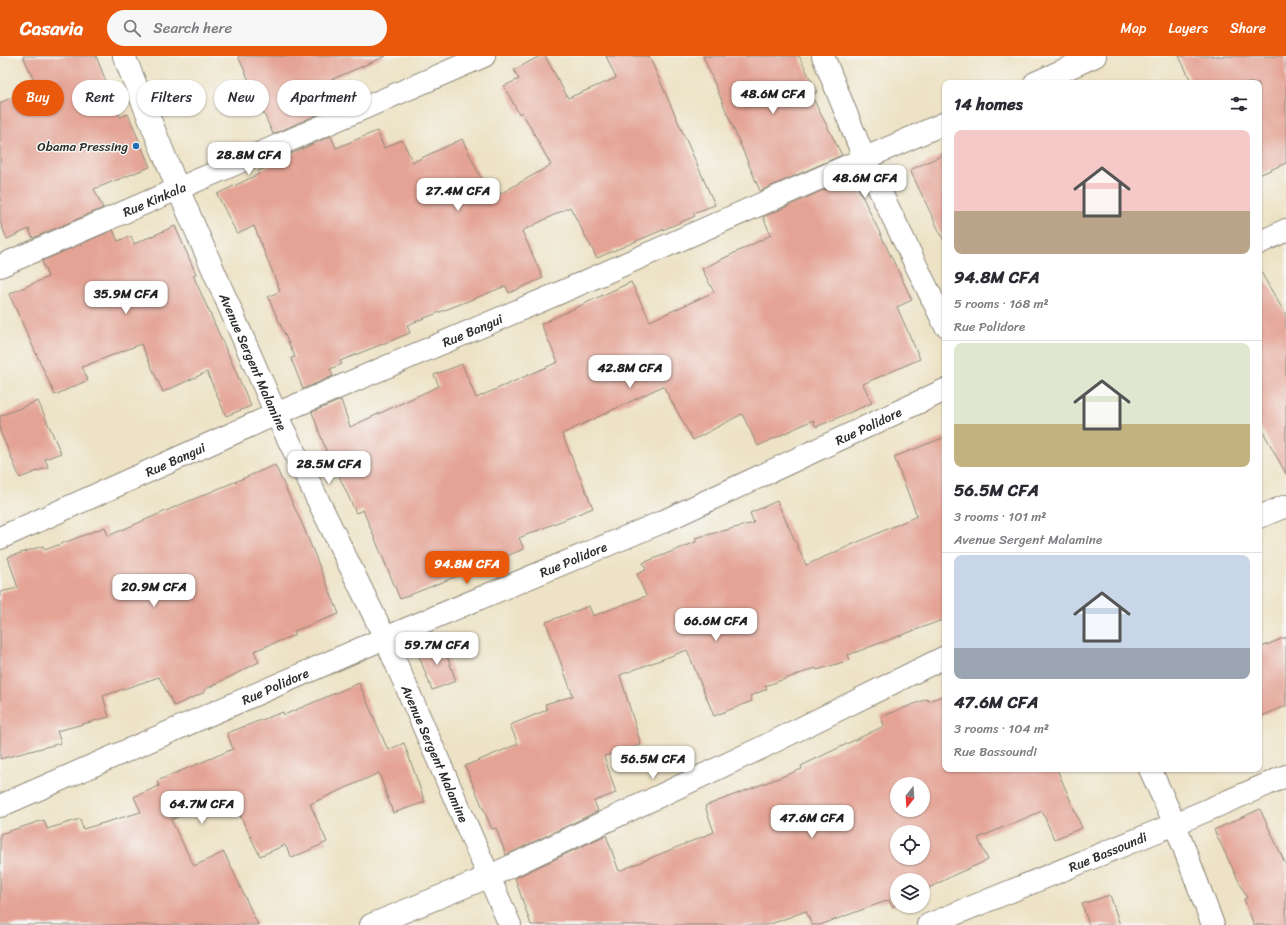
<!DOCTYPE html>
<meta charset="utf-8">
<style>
:root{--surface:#fff;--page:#f7f7f7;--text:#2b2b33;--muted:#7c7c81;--line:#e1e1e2;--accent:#ea580c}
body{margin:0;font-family:Sriracha,sans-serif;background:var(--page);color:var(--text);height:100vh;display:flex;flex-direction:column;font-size:15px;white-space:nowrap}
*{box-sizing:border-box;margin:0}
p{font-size:13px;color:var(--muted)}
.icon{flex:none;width:22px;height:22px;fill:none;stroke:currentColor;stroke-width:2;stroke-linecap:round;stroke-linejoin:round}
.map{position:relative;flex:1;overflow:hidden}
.drawer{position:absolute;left:942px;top:24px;width:320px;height:692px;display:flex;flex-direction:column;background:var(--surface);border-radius:8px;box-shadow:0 1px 3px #0004}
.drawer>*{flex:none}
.top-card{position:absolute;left:12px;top:24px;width:380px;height:36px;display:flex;gap:8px}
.needle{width:26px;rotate:197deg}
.buttons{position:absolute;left:890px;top:721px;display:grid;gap:8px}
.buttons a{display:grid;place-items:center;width:40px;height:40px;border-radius:50%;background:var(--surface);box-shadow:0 1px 3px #0004;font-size:20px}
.price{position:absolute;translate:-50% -34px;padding:0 9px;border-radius:8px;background:#fff;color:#222;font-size:13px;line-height:26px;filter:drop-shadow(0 1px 2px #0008)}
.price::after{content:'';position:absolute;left:50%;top:24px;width:12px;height:9px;margin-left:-6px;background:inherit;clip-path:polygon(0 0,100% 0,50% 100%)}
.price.on{background:var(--accent);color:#fff}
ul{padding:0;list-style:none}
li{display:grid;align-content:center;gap:8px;height:212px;padding:0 12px}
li+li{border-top:1px solid var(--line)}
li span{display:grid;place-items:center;height:124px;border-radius:8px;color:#555}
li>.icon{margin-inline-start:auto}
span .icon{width:72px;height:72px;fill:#fffc;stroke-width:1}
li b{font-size:17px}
h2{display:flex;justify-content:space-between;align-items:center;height:48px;padding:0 12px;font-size:17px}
.pill{padding:0 14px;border-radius:18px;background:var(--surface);box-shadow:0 1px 3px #0004;font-size:14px;line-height:36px}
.pill.on{background:var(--accent);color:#fff}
header{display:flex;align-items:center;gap:24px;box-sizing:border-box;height:56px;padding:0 20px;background:var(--accent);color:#fff}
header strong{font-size:19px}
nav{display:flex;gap:22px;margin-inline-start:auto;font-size:14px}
.search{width:280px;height:36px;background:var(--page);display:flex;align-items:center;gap:10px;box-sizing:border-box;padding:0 14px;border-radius:22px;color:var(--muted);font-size:15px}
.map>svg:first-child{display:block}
.building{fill:#e4a394;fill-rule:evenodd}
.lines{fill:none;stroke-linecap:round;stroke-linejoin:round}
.minor-casing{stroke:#8c8678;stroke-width:24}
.minor{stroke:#fff;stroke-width:22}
.poi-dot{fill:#1f6fb2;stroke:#f6f6f2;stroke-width:1.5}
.labels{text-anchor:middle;stroke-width:3;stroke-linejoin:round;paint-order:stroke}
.poi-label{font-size:13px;fill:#2b2b2b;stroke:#f6f6f2;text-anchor:end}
.street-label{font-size:13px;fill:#2b2b2b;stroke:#f6f6f2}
</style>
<header>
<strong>Casavia</strong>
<div class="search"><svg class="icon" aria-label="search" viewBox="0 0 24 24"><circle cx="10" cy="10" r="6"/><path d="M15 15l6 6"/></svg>Search here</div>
<nav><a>Map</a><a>Layers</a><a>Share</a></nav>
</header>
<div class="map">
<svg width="1286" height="869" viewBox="0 0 1286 869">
<rect width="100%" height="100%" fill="#f6f6f2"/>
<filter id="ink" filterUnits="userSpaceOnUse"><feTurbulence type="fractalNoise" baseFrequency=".025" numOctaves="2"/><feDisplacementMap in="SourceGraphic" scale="8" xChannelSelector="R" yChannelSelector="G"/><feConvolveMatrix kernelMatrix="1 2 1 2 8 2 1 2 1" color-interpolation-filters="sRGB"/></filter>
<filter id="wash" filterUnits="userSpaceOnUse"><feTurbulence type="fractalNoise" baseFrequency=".012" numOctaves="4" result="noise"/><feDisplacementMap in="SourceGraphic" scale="16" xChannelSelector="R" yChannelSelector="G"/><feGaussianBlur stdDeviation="0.9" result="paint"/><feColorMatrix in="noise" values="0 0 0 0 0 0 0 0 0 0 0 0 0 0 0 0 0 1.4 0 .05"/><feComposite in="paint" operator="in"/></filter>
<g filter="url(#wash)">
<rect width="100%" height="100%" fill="#ede2c5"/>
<g id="blocks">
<g class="building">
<polygon points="23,0 96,0 120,61 128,58 150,111 94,133 103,152 33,182 29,173 7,183 0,166 0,47 37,30"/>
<polygon points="238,0 386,0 310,33 321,57 273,78"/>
<polygon points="540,0 545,0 568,42 616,22 606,0 649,0 715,149 693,157 695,160 597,202 570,151 522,175 543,222 509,237 506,230 407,269 410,277 340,305 342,308 330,313 333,320 303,333 291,302 295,301 268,241 280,235 254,170 237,178 217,138 259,118 258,115 284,104 283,101 331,80 336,92 377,75 384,92 402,84 413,106 462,83 491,143 551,109 522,56 519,58 504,30 519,23 514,14"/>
<polygon points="703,0 799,0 817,36 811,39 842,99 760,135"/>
<polygon points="1179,0 1286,0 1286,107 1259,119 1259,27 1192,27"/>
<polygon points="945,98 945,187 910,114"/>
<polygon points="853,121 912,244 897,251 920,303 863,328 872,347 816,371 813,364 758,390 742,358 693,384 663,330 562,378 593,452 519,482 524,493 400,543 363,454 356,457 330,400 328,400 312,356 341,344 350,371 439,330 434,319 462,308 476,342 558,306 541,268 631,226 650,265 714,236 702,213 771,179 763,161"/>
<polygon points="175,170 196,218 193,219 251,350 226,360 207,316 163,336 141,288 82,311 88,324 55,339 9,238 48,221 42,205 113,174 118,185 131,180 134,188"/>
<polygon points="1259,213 1286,259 1286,418 1259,368"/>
<polygon points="38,345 61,397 45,403 48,411 20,422 0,375 0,360"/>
<polygon points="945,381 945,563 848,599 850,604 817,614 816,612 765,630 767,633 750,640 752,645 714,660 687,594 620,619 641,689 604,700 616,737 594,745 598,755 506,799 496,772 492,773 465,710 518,688 510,669 547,654 545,648 573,640 546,566 589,550 593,560 646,540 637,518 646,514 643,507 696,486 695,482 754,467 750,457 777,445 806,509 917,460 894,401"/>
<polygon points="275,409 303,470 339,558 294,575 295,579 254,595 259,606 204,634 205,636 174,650 159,621 103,640 109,661 57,675 61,687 0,703 0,536 18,532 8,501 43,490 45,494 105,471 108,480 182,448"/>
<polygon points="1286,581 1286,650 1259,661 1259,592"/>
<polygon points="442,586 456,625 432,634 417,595"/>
<polygon points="359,627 388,694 404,687 425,746 393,757 379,717 310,748 327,786 292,802 285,789 260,800 230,739 171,764 194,810 224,796 258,869 0,869 0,778 44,764 47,773 80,763 83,773 141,756 134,741 159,730 157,725 233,693 227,677 283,656 284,659"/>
<path d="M 945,639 L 945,713 L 1057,713 L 1082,772 L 1054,783 L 1042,755 L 978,782 L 988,804 L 954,819 L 923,835 L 923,824 L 897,824 L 897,848 L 892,851 L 889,844 L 820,869 L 812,869 L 806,855 L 768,869 L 531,869 L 515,822 L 606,779 L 619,815 L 714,776 L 705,750 L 802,713 L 801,710 L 884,670 L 881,661 L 927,643 L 928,645 ZM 897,728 L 923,728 L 923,754 L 897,754 ZM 897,776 L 923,776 L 923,802 L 897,802 Z"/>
<polygon points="1260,753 1286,809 1286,869 1254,869 1244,843 1247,842 1214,774"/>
<polygon points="1110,839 1120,869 1089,869 1082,848"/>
</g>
</g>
</g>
<g filter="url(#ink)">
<use href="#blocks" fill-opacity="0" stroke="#8c8678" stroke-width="1"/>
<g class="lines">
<g class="minor-casing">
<g id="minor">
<path id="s1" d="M 124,0 L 178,133 L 276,358 L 385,582 L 510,869"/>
<polyline points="823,0 865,104 945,269"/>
<polyline points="1035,27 1095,0"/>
<polyline points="1259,187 1286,174"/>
<path id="s2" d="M 0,210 L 484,0"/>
<polyline points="1259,461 1286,450"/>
<path id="s3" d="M 0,482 L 276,358 L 557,238 L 945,67"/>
<polyline points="1150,713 1175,768 1213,869"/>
<path id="s4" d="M 0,750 L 385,582 L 662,466 L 945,334"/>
<polyline points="371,869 488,821 763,691 945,601"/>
<path id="s5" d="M 928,869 L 1175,768 L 1286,720"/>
</g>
</g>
<use href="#minor" class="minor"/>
</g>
</g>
<circle class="poi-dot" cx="136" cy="90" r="4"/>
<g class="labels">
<g class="poi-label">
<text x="128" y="95">Obama Pressing</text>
</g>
<g class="street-label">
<text dy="5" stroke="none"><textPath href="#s2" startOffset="168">Rue Kinkala</textPath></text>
<text dy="5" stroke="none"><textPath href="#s3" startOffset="516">Rue Bangui</textPath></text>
<text dy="5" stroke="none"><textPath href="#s1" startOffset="332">Avenue Sergent Malamine</textPath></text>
<text dy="5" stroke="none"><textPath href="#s4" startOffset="948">Rue Polidore</textPath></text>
<text dy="5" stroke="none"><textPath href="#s3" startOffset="192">Rue Bangui</textPath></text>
<text dy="5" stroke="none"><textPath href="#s4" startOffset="624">Rue Polidore</textPath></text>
<text dy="5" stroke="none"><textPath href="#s4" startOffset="300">Rue Polidore</textPath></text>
<text dy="5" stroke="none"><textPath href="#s1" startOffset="764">Avenue Sergent Malamine</textPath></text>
<text dy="5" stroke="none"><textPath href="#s5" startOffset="194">Rue Bassoundi</textPath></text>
</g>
</g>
</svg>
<div class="buttons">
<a><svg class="needle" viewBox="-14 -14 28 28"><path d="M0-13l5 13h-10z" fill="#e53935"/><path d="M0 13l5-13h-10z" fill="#7c7c81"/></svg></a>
<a><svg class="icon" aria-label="locate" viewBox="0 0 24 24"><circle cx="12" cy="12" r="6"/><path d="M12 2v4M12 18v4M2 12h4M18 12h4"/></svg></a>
<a><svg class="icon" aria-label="layers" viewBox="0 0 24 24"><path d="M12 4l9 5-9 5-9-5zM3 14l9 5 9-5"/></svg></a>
</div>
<b class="price" style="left:773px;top:59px">48.6M CFA</b>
<b class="price" style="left:249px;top:120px">28.8M CFA</b>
<b class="price" style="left:865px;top:143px">48.6M CFA</b>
<b class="price" style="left:458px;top:156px">27.4M CFA</b>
<b class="price" style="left:126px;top:259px">35.9M CFA</b>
<b class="price" style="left:630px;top:333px">42.8M CFA</b>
<b class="price" style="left:329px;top:429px">28.5M CFA</b>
<b class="price on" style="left:467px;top:529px">94.8M CFA</b>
<b class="price" style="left:154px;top:552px">20.9M CFA</b>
<b class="price" style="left:716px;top:586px">66.6M CFA</b>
<b class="price" style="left:437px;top:610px">59.7M CFA</b>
<b class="price" style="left:653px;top:724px">56.5M CFA</b>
<b class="price" style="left:202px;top:769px">64.7M CFA</b>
<b class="price" style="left:812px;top:783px">47.6M CFA</b>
<div class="top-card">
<a class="pill on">Buy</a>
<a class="pill">Rent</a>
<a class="pill">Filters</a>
<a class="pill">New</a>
<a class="pill">Apartment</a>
</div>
<section class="drawer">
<h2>14 homes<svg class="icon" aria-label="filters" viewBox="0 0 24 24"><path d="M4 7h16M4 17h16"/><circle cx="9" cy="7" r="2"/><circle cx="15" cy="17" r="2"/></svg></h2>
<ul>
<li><span style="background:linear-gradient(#f6c9c9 65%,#b9a48a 0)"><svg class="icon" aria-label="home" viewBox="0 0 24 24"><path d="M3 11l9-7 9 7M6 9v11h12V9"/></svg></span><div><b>94.8M CFA</b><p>5 rooms · 168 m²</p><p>Rue Polidore</p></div></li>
<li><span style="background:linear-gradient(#dfe7d0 65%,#c2b280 0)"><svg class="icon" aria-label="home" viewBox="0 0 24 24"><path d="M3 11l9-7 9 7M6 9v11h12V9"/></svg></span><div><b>56.5M CFA</b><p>3 rooms · 101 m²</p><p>Avenue Sergent Malamine</p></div></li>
<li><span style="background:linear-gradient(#c9d6e8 75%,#9aa5b1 0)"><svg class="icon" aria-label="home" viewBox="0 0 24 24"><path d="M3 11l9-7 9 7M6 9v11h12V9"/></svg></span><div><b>47.6M CFA</b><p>3 rooms · 104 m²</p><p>Rue Bassoundi</p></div></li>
</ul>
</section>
</div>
